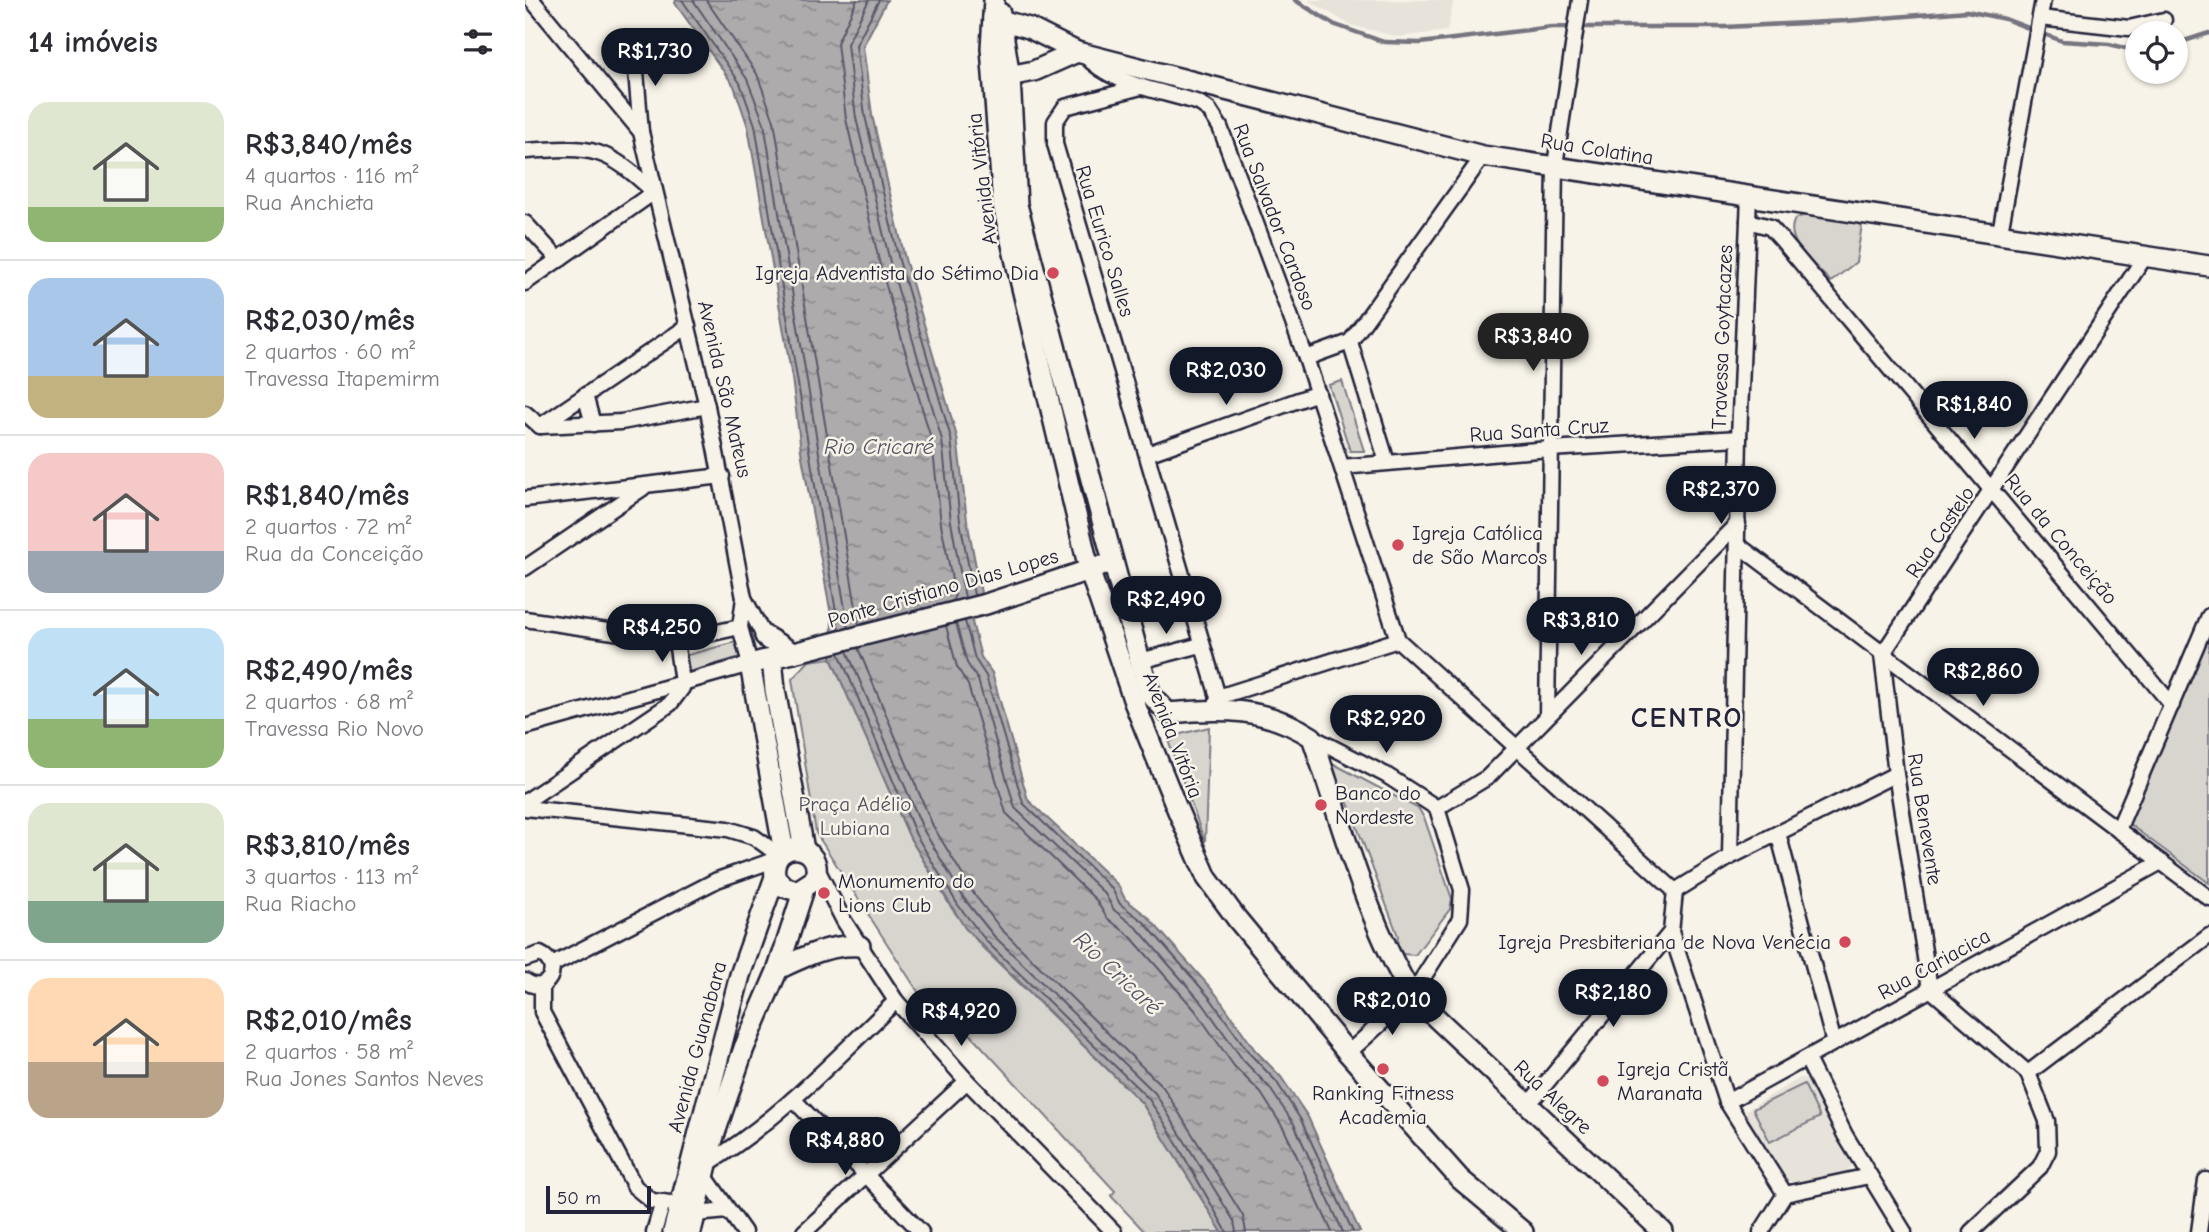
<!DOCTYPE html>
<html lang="pt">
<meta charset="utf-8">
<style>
:root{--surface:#fff;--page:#f7f7f7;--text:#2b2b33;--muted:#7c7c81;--line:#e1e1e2;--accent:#111827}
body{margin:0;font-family:"Comic Neue",sans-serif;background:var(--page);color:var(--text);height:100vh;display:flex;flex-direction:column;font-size:26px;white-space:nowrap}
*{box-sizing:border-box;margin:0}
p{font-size:23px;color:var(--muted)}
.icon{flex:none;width:38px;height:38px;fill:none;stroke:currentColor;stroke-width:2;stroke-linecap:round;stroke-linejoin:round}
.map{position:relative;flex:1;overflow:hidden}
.drawer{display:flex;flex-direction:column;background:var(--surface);width:525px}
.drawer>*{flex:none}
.controls{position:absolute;left:1600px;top:21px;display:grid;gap:14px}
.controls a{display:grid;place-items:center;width:63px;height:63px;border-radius:50%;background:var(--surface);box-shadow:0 2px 5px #0004;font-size:35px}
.scale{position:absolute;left:21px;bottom:18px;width:105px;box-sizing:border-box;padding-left:7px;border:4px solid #22223b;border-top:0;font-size:19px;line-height:24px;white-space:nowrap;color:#22223b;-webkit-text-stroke:5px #f7f3e8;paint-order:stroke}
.price{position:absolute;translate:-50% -60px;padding:0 16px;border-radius:24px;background:var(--accent);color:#fff;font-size:23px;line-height:46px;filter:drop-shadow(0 2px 4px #0008)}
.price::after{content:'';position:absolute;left:50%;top:42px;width:21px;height:16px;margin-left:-10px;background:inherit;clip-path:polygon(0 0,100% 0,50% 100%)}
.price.current{background:#222;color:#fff}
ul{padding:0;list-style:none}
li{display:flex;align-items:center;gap:21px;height:175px;padding:0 28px}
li+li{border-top:2px solid var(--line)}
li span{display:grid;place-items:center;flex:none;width:196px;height:140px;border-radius:21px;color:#555}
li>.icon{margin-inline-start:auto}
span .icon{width:84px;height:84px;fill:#fffc;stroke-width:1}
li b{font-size:30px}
h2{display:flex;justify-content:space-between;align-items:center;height:84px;padding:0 28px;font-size:30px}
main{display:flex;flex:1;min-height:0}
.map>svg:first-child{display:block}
.built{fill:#e7e3db}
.park{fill:#d8d5cf;stroke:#7d7c85;stroke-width:2}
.water{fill:url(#water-ripples);stroke:#76747f;stroke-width:2}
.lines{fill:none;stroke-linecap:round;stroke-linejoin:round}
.shore{stroke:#5a5969;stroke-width:2}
.stream{stroke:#76747f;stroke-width:4.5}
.minor-casing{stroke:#22223b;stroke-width:19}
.major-casing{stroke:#22223b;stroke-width:24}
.minor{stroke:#f7f3e8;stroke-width:14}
.major{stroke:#f7f3e8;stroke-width:19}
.poi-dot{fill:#d1495b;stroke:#f7f3e8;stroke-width:2.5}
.labels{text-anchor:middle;stroke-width:5;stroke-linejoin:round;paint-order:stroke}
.street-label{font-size:21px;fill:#22223b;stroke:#f7f3e8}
.poi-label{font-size:21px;fill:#22223b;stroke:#f7f3e8;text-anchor:start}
.park-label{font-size:21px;fill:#504f60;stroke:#f7f3e8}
.water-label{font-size:23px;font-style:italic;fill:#535263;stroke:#f7f3e8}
.district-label{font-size:28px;font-weight:bold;letter-spacing:2px;fill:#22223b;stroke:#f7f3e8}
</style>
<main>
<section class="drawer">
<h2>14 imóveis<svg class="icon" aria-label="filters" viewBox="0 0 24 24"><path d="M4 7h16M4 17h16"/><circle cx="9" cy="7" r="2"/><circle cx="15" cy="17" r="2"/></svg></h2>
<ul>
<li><span style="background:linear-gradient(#dfe7d0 75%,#8fb573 0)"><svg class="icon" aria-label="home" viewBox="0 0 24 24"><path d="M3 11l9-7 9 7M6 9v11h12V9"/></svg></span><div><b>R$3,840/mês</b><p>4 quartos · 116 m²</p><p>Rua Anchieta</p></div></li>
<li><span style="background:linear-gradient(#a9c7e8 70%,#c2b280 0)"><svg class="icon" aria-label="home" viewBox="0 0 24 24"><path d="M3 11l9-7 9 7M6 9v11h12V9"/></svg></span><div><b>R$2,030/mês</b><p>2 quartos · 60 m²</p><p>Travessa Itapemirm</p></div></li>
<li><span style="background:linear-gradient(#f6c9c9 70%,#9aa5b1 0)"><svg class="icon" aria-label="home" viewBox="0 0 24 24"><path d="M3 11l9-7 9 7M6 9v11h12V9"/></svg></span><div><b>R$1,840/mês</b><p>2 quartos · 72 m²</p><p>Rua da Conceição</p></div></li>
<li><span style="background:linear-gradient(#bfe0f5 65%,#8fb573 0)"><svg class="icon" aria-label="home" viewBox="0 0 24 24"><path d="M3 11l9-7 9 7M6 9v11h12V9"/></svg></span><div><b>R$2,490/mês</b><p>2 quartos · 68 m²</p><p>Travessa Rio Novo</p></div></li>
<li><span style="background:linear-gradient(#dfe7d0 70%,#7fa58c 0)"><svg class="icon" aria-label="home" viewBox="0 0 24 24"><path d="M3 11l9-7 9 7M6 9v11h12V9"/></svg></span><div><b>R$3,810/mês</b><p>3 quartos · 113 m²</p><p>Rua Riacho</p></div></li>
<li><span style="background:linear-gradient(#ffd9b3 60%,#b9a48a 0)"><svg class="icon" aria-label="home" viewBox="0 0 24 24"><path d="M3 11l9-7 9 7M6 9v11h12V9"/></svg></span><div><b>R$2,010/mês</b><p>2 quartos · 58 m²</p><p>Rua Jones Santos Neves</p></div></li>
</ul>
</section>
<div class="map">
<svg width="1684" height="1232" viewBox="0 0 1684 1232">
<defs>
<pattern id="water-ripples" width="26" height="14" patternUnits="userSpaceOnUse" patternTransform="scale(1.75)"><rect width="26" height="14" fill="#aeabad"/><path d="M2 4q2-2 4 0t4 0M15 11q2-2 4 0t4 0" fill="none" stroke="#8d8b8e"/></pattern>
</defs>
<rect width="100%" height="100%" fill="#f7f3e8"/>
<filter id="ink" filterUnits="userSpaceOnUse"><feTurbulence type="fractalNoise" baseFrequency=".0143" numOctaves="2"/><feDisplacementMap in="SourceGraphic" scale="14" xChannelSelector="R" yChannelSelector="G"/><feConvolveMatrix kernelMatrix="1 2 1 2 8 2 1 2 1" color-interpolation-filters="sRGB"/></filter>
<g filter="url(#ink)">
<g class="built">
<polygon points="783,0 929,0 922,31 873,37 825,25"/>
<polygon points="1275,1078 1283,1079 1327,1164 1322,1171 1270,1183 1261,1180 1220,1117 1221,1110"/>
</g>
<g class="park">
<path d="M 1284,213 L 1337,225 L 1331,262 L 1306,282 C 1292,267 1257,241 1270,219 Z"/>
<polygon points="817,381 839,451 825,451 804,385"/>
<polygon points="1684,637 1684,883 1604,824"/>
<polygon points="211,642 215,657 158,674 155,657"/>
<polygon points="306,658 385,838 427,909 457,947 617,1103 697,1232 620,1232 586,1196 590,1191 434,1022 414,1017 397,998 291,833 267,679 284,661"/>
<polygon points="684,727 680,842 644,743 656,734"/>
<polygon points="807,763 894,809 900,820 927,899 925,909 890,955 878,954 872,948 873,936 823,803 817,799"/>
<polygon points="1279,1084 1295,1117 1245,1142 1228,1109"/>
</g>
<polygon class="water" points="151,0 362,0 338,46 347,115 380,259 432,437 442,520 457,598 447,622 456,657 467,673 503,800 593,885 600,899 623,917 691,994 730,1050 756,1077 783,1117 835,1232 697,1232 617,1103 440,928 385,838 306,658 307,620 276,451 267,378 223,127 209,86 150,3"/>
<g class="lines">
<g class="shore">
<polyline points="157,0 215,83 230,125 314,630"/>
<polyline points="168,0 222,79 239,123 323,627"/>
<polyline points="181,0 232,74 249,121 334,625"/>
<polyline points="332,0 312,43 321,119 355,265 407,442 416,524 430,595 427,601"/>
<polyline points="344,0 322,44 331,118 365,262 417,440 426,522 440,598"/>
<polyline points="354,0 331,45 340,116 374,260 426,438 435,521 449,595"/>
<polyline points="440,621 450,659 461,676 498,803 587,889 595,904 619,922 685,998 725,1054 751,1081 776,1120 828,1232"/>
<polyline points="431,623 442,663 453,680 490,808 580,894 589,910 613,929 678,1004 718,1060 744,1087 769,1124 818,1232"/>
<polyline points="421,626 432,667 443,685 481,813 571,900 582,918 605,936 670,1010 709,1066 736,1093 759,1129 807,1232"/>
<polyline points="333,648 408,826 449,894 476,929 638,1087 718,1216 721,1232"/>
<polyline points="322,651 399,831 440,900 469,936 630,1093 709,1221 711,1232"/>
<polyline points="314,653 391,835 433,905 462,942 623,1098 641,1125 702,1232"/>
</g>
<g class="stream">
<polyline points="770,0 808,24 859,42 895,43 1027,27 1200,27 1321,21 1442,11 1480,19 1537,41 1584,44 1612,51"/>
<polyline points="1650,44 1684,33"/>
</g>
<g class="minor-casing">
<g id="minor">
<polyline points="7,0 116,132 182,406 219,598 242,642"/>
<polyline points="1515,18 1604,28 1639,20"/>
<polyline points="109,47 116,132"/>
<path d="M 559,54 C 586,86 636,90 674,103 L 684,110 L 695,127 L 781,358 L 873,640 L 1150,891"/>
<polyline points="616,87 540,107 530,122 530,144 693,697 690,709"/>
<path d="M 0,151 C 67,147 79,145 129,192"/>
<polyline points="1223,221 1245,227 1256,239 1647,705"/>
<polyline points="0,223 34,260"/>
<polyline points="1475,232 1518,0"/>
<polyline points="0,283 129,192"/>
<polyline points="825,342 862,462"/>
<polyline points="781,358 825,342 958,156"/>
<polyline points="60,395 68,424"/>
<polyline points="0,413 15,426"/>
<polyline points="15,426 163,326"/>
<polyline points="16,426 96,422 182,406"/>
<polyline points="622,454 793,393"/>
<polyline points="817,467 1024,449 1214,438"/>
<polyline points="0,499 197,476"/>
<polyline points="1213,545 1684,898"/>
<polyline points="0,568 118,488"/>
<polyline points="0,619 151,641 215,627"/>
<polyline points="615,661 676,645"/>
<polyline points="693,697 873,640"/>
<polyline points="1022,716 1030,165 1055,0"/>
<polyline points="0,727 225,664 215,627 219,598"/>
<polyline points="787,737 861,775 912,808 937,890 935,919 887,995 823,1053"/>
<polyline points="0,802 145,704 157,688 157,682 151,641"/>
<polyline points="0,808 203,829 229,837 254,855"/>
<polyline points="912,808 963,777 1213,523"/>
<polyline points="1593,830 1684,616"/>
<polyline points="1253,833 1309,1043"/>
<polyline points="1205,857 1214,438 1224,196"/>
<polyline points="291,867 319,921 371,1001 442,1081 589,1232"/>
<polyline points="1150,891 1146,932 1202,1102 1260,1194"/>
<polyline points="1150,891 1205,857 1371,774"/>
<path d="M 0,959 L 15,954 C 39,965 22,997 0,981"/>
<polyline points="27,965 192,880 252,859"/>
<polyline points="17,986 17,1012 110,1187 127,1201 154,1204"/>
<polyline points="1282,1059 1320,1135 1379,1232"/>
<polyline points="1503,1073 1684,936"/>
<polyline points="268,1099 396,1232"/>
<polyline points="1202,1102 1636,862"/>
<polyline points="1003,1105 1146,932"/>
<path d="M 182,1164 C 253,1121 311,1058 371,1001"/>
<polyline points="179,1175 219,1232"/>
<polyline points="170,1214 203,1211"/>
<polyline points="129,1232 138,1202"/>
<polyline points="279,1232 442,1081"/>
<polyline points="1236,1232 1260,1194 1344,1176"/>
<polyline points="1446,1232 1515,1167 1523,1151 1522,1121 1503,1073 1405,989 1371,774 1357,655 1621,255"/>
<polyline points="1674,1232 1681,1180"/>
</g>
</g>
<g class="major-casing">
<g id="major">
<polyline points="469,0 466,48 478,205 493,271 564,569 609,702 653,811 682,878 712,919 823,1053 935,1179 998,1232"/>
<polyline points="475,13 485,78 492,205 615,661 626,695 643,713"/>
<polyline points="468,18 504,28 552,52 958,156 1684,266"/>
<polyline points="474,78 509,71 552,52"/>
<polyline points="240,636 268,653"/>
<polyline points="247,658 250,690 279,850"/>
<path d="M 643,713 C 698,708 740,707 787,737 C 817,823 840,917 887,995 L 1138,1232"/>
<polyline points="259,852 225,664 461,604 576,566"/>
<path d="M 253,969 C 281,956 304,944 335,946"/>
<path d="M 148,1232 L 215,975 L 250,877 C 244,835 303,843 289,880 L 272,891 L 259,887 L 250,877"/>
<polyline points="166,1232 188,1139 219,1048 253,969 279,889"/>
</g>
</g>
<use href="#minor" class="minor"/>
<use href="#major" class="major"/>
</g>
</g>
<g class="poi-dot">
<circle cx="528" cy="273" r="7"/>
<circle cx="873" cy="545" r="7"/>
<circle cx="796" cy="805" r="7"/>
<circle cx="299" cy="893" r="7"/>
<circle cx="1320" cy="942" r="7"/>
<circle cx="858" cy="1069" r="7"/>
<circle cx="1078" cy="1081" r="7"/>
</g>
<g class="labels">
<g class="street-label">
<text transform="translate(1072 149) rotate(9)" y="7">Rua Colatina</text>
<text transform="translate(457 179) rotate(-97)" y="7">Avenida Vitória</text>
<text transform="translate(750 217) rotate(69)" y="7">Rua Salvador Cardoso</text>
<text transform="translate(580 241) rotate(73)" y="7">Rua Eurico Salles</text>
<text transform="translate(1197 337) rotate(-88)" y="7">Travessa Goytacazes</text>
<text transform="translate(200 389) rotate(77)" y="7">Avenida São Mateus</text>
<text transform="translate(1014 430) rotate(-4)" y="7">Rua Santa Cruz</text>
<text transform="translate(1415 532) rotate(-56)" y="7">Rua Castelo</text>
<text transform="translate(1536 539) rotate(50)" y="7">Rua da Conceição</text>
<text transform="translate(418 588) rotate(-16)" y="7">Ponte Cristiano Dias Lopes</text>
<text transform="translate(648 735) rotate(69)" y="7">Avenida Vitória</text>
<text transform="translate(1400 819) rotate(81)" y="7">Rua Benevente</text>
<text transform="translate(1409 964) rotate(-29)" y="7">Rua Cariacica</text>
<text transform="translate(172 1047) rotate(-75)" y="7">Avenida Guanabara</text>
<text transform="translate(1028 1097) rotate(43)" y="7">Rua Alegre</text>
</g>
<g class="poi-label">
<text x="514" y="280" text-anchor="end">Igreja Adventista do Sétimo Dia</text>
<text x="887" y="540">Igreja Católica<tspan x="887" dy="24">de São Marcos</tspan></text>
<text x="810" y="800">Banco do<tspan x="810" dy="24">Nordeste</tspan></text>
<text x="313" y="888">Monumento do<tspan x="313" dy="24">Lions Club</tspan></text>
<text x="1306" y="949" text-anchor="end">Igreja Presbiteriana de Nova Venécia</text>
<text x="1092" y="1076">Igreja Cristã<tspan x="1092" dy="24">Maranata</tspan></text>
<text x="858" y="1100" text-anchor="middle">Ranking Fitness<tspan x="858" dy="24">Academia</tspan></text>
</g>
<g class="park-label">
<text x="330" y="811">Praça Adélio<tspan x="330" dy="24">Lubiana</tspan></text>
</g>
<g class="water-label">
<text x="354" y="454">Rio Cricaré</text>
<text transform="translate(593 973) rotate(43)" y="8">Rio Cricaré</text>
</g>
<g class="district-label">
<text x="1162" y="727">CENTRO</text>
</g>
</g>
</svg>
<div class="controls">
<a><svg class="icon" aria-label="locate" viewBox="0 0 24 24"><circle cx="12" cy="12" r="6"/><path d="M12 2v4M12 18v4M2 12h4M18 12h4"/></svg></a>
</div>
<div class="scale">50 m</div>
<b class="price" style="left:130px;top:88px">R$1,730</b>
<b class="price current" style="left:1008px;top:373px">R$3,840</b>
<b class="price" style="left:701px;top:407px">R$2,030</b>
<b class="price" style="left:1449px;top:441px">R$1,840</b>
<b class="price" style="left:1196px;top:526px">R$2,370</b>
<b class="price" style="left:641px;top:636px">R$2,490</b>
<b class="price" style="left:1056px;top:657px">R$3,810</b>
<b class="price" style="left:137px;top:664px">R$4,250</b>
<b class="price" style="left:1458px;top:708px">R$2,860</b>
<b class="price" style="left:861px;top:755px">R$2,920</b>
<b class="price" style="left:1088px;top:1029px">R$2,180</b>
<b class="price" style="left:867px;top:1037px">R$2,010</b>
<b class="price" style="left:436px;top:1048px">R$4,920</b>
<b class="price" style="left:320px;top:1177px">R$4,880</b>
</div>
</main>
